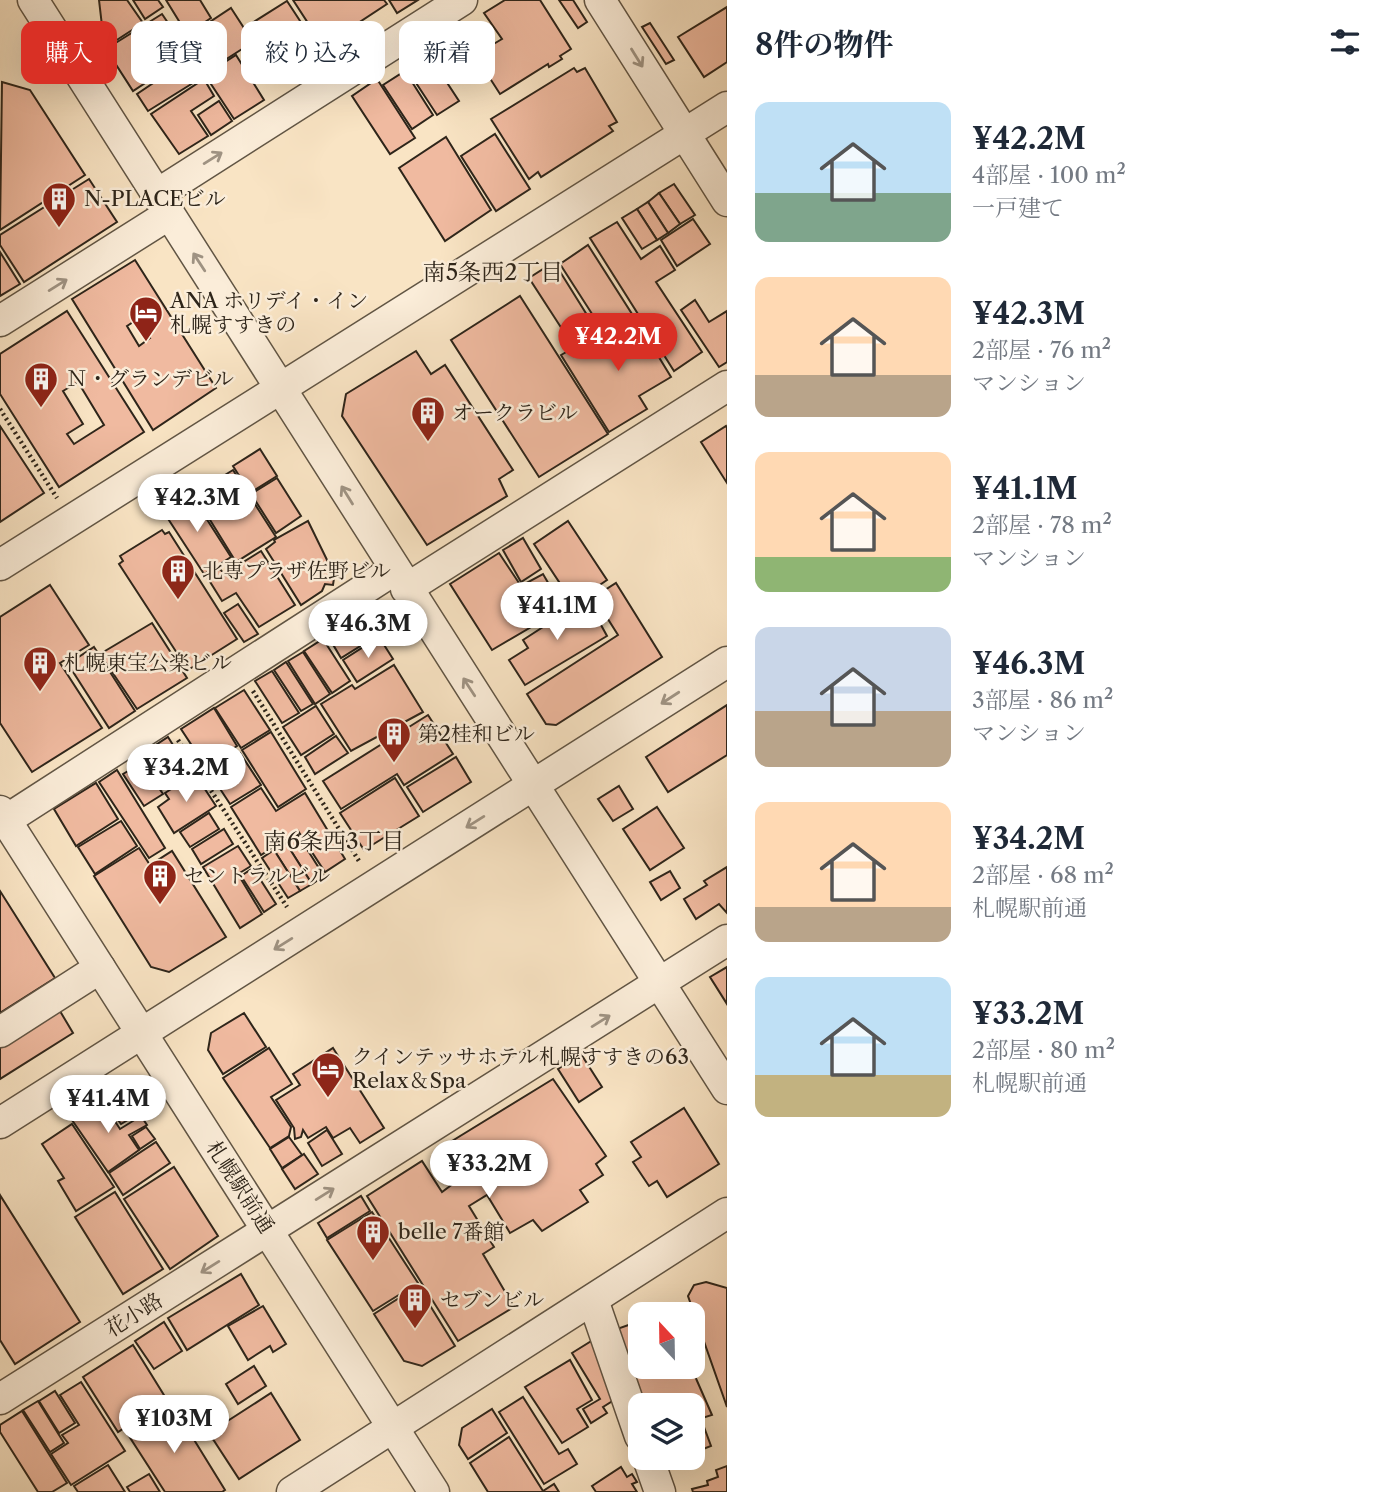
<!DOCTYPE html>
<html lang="ja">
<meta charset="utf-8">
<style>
:root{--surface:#fff;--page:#f2f2f3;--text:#1f2937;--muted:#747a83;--accent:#d93025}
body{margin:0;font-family:"Libre Caslon Text","Noto Serif JP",serif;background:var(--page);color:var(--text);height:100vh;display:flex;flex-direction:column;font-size:26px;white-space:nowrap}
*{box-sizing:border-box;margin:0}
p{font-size:23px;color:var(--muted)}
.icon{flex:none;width:38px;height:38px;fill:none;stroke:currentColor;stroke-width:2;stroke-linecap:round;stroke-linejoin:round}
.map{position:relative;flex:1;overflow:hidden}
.sheet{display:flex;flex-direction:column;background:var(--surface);width:665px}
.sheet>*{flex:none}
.banner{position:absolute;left:21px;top:21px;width:600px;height:63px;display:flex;gap:14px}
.needle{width:46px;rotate:338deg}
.controls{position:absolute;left:628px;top:1302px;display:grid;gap:14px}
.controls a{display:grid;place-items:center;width:77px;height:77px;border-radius:14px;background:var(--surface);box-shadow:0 7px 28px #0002;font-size:35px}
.price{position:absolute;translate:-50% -60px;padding:0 16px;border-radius:24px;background:#fff;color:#222;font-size:23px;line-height:46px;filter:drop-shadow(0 2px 4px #0008)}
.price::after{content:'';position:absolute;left:50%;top:42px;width:21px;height:16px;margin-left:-10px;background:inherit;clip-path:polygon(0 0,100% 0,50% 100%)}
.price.selected{background:var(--accent);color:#fff}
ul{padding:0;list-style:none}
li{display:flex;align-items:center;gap:21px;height:175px;padding:0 28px}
li span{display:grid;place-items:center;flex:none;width:196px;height:140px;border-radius:14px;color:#555}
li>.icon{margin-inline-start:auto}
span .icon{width:84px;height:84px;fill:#fffc;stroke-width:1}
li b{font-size:30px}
h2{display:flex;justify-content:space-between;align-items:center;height:84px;padding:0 28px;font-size:30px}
.chip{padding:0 24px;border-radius:14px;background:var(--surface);box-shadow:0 7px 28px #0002;font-size:24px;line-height:63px}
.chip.selected{background:var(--accent);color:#fff}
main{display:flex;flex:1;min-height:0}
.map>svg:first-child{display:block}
.building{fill:#f0baa0;stroke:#2e251a;stroke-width:2;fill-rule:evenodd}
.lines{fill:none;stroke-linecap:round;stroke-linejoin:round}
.minor-casing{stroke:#615544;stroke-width:33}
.path{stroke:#2e251a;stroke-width:4.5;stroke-dasharray:2 3.5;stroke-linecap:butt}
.minor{stroke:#fbedd9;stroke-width:30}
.oneway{stroke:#9f9383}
.labels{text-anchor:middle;stroke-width:5;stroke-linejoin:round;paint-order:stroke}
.poi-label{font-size:21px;fill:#2e251a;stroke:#fbedd9;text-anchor:start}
.street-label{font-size:21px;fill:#2e251a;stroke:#fbedd9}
.neighbourhood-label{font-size:23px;fill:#2e251a;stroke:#fbedd9}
</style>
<main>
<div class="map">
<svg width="727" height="1492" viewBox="0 0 727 1492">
<rect width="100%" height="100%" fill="#f9e4c4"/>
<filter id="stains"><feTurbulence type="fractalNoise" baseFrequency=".00286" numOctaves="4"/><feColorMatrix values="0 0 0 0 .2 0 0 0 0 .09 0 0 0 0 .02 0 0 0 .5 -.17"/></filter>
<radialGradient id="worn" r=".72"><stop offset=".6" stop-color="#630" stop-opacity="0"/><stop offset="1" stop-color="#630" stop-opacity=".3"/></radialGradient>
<g class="building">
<polygon points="99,0 127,0 143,23 109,45 104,43"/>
<polygon points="133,0 158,0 163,7 145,19"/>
<polygon points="166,0 200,0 211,18 187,34"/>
<polygon points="293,0 384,0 387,4 323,46"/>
<polygon points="389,0 418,0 397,13"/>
<polygon points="505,0 540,0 571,49 560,56 562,59 549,67 548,64 500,94 475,55 502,39 484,13"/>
<polygon points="559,0 573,0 587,22 578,28"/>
<polygon points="287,1 325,59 290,82 252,23"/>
<polygon points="727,7 727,62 704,77 678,37"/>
<polygon points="231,8 253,42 203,74 181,41"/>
<polygon points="162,14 189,54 133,91 106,49"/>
<polygon points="650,23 674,60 666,64 642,27"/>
<polygon points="425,49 459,101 437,115 403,63"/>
<polygon points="236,55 264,100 234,119 205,75"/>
<polygon points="189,59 201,78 148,111 137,94"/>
<polygon points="574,68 577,72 585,68 617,122 609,126 613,131 541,177 538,172 529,179 491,119"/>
<polygon points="405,71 433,115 412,129 383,85"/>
<polygon points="204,79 214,96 191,111 208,136 179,154 151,114"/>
<polygon points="377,79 415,138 390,154 352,96"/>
<polygon points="2,82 30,90 85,175 0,230"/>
<polygon points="219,101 232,121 211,135 198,115"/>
<polygon points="495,134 530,189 496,211 461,156"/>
<polygon points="446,137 491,210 445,241 399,168"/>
<polygon points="89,179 117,222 24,282 0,245 0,235"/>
<polygon points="674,184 695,215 680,224 659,193"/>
<polygon points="659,193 680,224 668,233 648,202"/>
<polygon points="648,202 668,233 657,240 637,209"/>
<polygon points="637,209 657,240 642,249 622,218"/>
<polygon points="693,219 710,244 677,266 661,240"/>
<polygon points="617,222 641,259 660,246 675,270 656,282 702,352 674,371 590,238"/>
<polygon points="588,245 632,314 603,331 560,264"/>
<polygon points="0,252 20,284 0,296"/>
<path d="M 135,260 L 216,388 L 153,430 L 72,299 ZM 138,319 L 150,338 L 139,346 L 127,326 Z"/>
<polygon points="554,262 597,331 573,346 529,278"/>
<polygon points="520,296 608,434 539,477 451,340"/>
<polygon points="695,300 709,322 727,311 727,362 719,367 681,310"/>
<path d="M 67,311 L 144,432 L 59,487 L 0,394 L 0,354 ZM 78,382 L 104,425 L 74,444 L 67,434 L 83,424 L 63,391 Z"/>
<polygon points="635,318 671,377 639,396 647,409 609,432 561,355 570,350 574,356"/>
<polygon points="416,351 431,374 445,365 513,470 499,479 507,496 427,545 342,416 346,394"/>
<polygon points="0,426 44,493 0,522"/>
<polygon points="726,426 727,428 727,483 701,442"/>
<polygon points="260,449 277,476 250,493 233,466"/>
<polygon points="233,470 276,537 236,562 194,494"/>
<polygon points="277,478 301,516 276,533 251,494"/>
<polygon points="190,493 231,557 204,574 163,511"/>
<polygon points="308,521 329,564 336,565 333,585 325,584 322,591 301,605 266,549 275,542 274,540"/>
<polygon points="568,521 607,580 573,603 534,544"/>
<polygon points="162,530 165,534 169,532 237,639 188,670 119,564 123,561 120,556"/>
<polygon points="523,538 541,569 521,582 503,550"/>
<polygon points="261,551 295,605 259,627 236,593 222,601 207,577 220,569 224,574"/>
<polygon points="499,553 521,586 543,574 554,593 528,608 538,623 492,650 450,584"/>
<polygon points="616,583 662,657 556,725 546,724 527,694 618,635 594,597"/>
<polygon points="50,585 89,645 60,663 102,728 32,772 0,723 0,617"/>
<polygon points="238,604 258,634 244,642 224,613"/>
<polygon points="558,604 563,614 566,611 570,618 590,605 607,636 525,685 509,660 528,648 523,640 546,625 540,616"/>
<polygon points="365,614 378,635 341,658 328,636"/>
<polygon points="152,623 187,678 137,709 100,654"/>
<polygon points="379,637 393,659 357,682 343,660"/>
<polygon points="323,639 350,681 332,693 304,651"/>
<polygon points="94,647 135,711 109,728 68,664"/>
<polygon points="303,652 330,694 315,704 288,661"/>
<polygon points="286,662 313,704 301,711 274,670"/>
<polygon points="394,665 423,712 351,751 321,704 352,685 355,689"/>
<polygon points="272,671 299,713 282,723 255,681"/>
<polygon points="244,690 270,730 241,748 215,708"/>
<polygon points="727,705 727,755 668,792 646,757"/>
<polygon points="316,706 334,734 301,755 283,727"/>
<polygon points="214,708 237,746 206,767 181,729"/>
<polygon points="428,715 453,754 404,785 397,774 341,809 323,781"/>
<polygon points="271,732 306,789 278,807 242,750"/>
<polygon points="336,736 348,753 315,774 305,757"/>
<polygon points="168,737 190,772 163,789 142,754"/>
<polygon points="240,753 261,785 230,804 209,772"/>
<polygon points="456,757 471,782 423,812 407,787"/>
<polygon points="142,763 163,794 144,806 123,774"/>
<polygon points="117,770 165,848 149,858 99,782"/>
<polygon points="195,774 216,806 174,833 158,807 169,799 165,793"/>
<polygon points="395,778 419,816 364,850 340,813"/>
<polygon points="96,783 118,819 76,846 54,809"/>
<polygon points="619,786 633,809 613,821 598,799"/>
<polygon points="261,788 276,811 305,793 345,859 325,872 298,831 261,855 231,807"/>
<polygon points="657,807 684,848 650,870 623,829"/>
<polygon points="209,813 219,829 190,847 180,832"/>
<polygon points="121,821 137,846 95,874 78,847"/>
<polygon points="224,829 233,844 201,864 192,849"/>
<polygon points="298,835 324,876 312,884 286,843"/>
<polygon points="286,843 312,884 300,891 274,850"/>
<polygon points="238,846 251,866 238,874 262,914 240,928 203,867"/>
<polygon points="139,848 150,865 172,851 226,937 169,972 151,967 94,876"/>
<polygon points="274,850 300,891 288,898 262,858"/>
<polygon points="727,867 727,913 719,904 696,919 684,899 707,885 704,881"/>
<polygon points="253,868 276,904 264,912 241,876"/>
<polygon points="670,871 680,888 661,900 650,882"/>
<polygon points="0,891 55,978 0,1013"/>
<polygon points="727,967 727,1004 710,977"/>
<polygon points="57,1006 73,1033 0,1079 0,1042"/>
<polygon points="244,1013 266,1047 223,1074 208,1050 211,1033"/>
<polygon points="269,1048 292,1084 271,1097 291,1127 289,1136 270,1148 223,1078"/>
<polygon points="333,1048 384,1128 360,1143 350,1128 333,1138 326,1127 308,1138 303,1130 301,1137 295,1139 294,1128 276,1100 300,1085 293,1074"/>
<polygon points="581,1054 602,1087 579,1102 558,1069"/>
<polygon points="553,1079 606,1156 596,1164 603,1175 580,1190 588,1202 542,1231 533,1220 510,1233 487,1195 469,1206 494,1247 483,1254 514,1307 458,1341 367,1196 422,1161 442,1192 458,1180 439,1149"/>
<polygon points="113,1094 129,1101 138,1114 121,1124 104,1100"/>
<polygon points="101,1100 120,1129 141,1116 147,1125 129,1135 139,1150 108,1172 72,1120"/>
<polygon points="684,1108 719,1164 667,1197 657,1181 649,1186 633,1162 641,1157 631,1142"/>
<polygon points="72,1124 114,1187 76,1211 58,1181 64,1178 42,1144"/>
<polygon points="146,1127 155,1139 140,1149 132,1136"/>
<polygon points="327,1130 342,1154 322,1166 308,1143"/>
<polygon points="289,1137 302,1155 282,1168 270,1149"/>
<polygon points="156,1142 170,1163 123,1195 109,1173"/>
<polygon points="304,1154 318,1174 295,1189 282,1169"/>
<polygon points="174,1167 218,1236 170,1269 124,1199"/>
<polygon points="115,1192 163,1269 123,1294 75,1217"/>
<polygon points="0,1195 80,1322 15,1364 0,1340"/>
<polygon points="361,1196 370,1211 327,1238 318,1223"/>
<polygon points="372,1212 418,1283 373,1311 327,1240"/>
<polygon points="241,1274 259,1305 187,1350 168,1318"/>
<polygon points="706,1282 727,1288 727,1407 688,1296 694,1285"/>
<polygon points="418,1286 455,1346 422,1366 404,1361 374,1314"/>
<polygon points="263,1306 286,1344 273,1352 270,1346 248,1360 228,1326"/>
<polygon points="640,1321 640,1367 691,1367 712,1415 693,1421 693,1405 641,1405 614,1330"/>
<polygon points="164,1322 182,1351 154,1369 135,1341"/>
<polygon points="593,1340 614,1400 603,1407 607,1413 591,1423 583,1409 600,1399 572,1353"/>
<polygon points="133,1345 167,1400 118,1432 83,1377"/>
<polygon points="570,1360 592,1400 577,1409 588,1427 562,1443 525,1387"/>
<polygon points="254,1366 266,1386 238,1404 226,1384"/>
<polygon points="81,1382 125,1451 71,1485 51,1454 68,1443 62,1435 79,1425 60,1395"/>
<polygon points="55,1391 75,1423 59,1433 39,1401"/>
<polygon points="271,1393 300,1440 239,1479 209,1433"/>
<polygon points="523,1397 559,1454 568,1449 577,1464 544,1484 499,1412"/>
<polygon points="38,1401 64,1443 50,1452 23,1410"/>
<polygon points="172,1404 225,1490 222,1492 165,1492 127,1433"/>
<polygon points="492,1409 507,1433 468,1459 459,1445 462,1428"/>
<polygon points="22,1411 67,1483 52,1492 38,1492 0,1432 0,1425"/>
<polygon points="704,1427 711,1446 693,1453 693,1431"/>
<polygon points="509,1437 543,1491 554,1484 559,1492 488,1492 470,1463"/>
<polygon points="108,1465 125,1492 78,1492 74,1486"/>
<polygon points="727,1466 727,1492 693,1492 692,1489 708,1485 707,1481 718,1477 716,1470"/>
<polygon points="621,1467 627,1477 632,1474 637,1482 632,1484 637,1492 596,1492 592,1486"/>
<polygon points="149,1474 160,1492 130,1492 127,1487"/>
</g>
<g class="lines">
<g class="minor-casing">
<g id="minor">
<polyline points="33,0 727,1089"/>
<polyline points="600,0 727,201"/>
<polyline points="156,195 462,0"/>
<polyline points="0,321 168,215"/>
<polyline points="0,565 727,107"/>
<polyline points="406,589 727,386"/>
<polyline points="0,811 434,1492"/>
<polyline points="0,824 394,570"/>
<polyline points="0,1032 100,968"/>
<polyline points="0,1123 727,662"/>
<polyline points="593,1300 640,1436"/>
<polyline points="0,1399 727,940"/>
<polyline points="648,1458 660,1492"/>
<polyline points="292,1492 727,1213"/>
</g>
</g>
<g class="path">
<polyline points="0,409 57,498"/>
<polyline points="253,691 359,861"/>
<polyline points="178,740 287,907"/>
</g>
<use href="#minor" class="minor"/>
</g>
<defs><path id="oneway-shaft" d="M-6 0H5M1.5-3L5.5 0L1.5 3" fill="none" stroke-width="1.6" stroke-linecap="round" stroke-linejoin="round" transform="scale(1.75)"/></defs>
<g class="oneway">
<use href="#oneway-shaft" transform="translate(637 58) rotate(58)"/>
<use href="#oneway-shaft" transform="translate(213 158) rotate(-32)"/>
<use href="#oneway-shaft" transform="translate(199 262) rotate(-123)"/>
<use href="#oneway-shaft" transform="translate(58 285) rotate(-32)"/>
<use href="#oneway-shaft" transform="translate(347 495) rotate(-122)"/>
<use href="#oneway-shaft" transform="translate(469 687) rotate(-123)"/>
<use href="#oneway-shaft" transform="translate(670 698) rotate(147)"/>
<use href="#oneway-shaft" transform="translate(475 822) rotate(148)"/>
<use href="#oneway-shaft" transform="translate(283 944) rotate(148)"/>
<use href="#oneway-shaft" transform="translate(601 1021) rotate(-32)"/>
<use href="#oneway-shaft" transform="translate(325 1194) rotate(-32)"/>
<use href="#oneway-shaft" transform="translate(210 1267) rotate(148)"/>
</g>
<defs>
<g id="building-pin" transform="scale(1.75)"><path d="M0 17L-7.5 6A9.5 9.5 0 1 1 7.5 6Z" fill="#8f2418" stroke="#fbedd9"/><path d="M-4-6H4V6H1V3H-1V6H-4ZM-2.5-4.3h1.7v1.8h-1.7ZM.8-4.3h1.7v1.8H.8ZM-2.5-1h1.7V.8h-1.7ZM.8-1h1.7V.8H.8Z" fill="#fff"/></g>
<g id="hotel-pin" transform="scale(1.75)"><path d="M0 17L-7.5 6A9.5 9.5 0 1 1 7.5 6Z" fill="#8f2418" stroke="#fbedd9"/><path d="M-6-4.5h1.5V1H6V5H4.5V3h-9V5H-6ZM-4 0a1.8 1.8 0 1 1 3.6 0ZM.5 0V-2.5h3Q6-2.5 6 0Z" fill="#fff"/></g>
</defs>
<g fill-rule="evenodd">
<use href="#building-pin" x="59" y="199"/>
<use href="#hotel-pin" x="146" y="313"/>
<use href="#building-pin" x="41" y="379"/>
<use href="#building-pin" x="428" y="413"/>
<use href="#building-pin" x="178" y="571"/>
<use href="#building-pin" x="40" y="663"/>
<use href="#building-pin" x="394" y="734"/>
<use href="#building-pin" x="160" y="876"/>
<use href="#hotel-pin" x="328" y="1069"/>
<use href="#building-pin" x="373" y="1232"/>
<use href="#building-pin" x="415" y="1300"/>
</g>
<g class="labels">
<g class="poi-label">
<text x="84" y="206">N-PLACEビル</text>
<text x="170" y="308">ANA ホリデイ・イン<tspan x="170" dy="24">札幌すすきの</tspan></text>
<text x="66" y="386">Ｎ・グランデビル</text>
<text x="452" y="420">オークラビル</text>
<text x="202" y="578">北専プラザ佐野ビル</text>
<text x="64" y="670">札幌東宝公楽ビル</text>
<text x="418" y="741">第2桂和ビル</text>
<text x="184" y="883">セントラルビル</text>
<text x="352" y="1064">クインテッサホテル札幌すすきの63<tspan x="352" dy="24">Relax＆Spa</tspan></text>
<text x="398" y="1239">belle 7番館</text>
<text x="440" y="1307">セブンビル</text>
</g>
<g class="street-label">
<text transform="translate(240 1187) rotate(57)" y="7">札幌駅前通</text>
<text transform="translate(134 1315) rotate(-32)" y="7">花小路</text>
</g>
<g class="neighbourhood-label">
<text x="493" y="280">南5条西2丁目</text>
<text x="334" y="849">南6条西3丁目</text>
</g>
</g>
<rect width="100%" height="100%" filter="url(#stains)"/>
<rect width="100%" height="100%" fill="url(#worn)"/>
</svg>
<div class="controls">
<a><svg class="needle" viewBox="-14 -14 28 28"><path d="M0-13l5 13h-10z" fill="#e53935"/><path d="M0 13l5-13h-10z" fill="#747a83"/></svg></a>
<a><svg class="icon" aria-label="layers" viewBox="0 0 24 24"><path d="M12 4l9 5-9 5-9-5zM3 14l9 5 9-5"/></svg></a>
</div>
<b class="price selected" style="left:618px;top:373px">¥42.2M</b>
<b class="price" style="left:197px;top:534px">¥42.3M</b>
<b class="price" style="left:557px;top:642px">¥41.1M</b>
<b class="price" style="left:368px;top:660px">¥46.3M</b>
<b class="price" style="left:186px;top:804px">¥34.2M</b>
<b class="price" style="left:108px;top:1135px">¥41.4M</b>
<b class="price" style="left:489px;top:1200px">¥33.2M</b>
<b class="price" style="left:174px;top:1455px">¥103M</b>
<div class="banner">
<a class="chip selected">購入</a>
<a class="chip">賃貸</a>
<a class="chip">絞り込み</a>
<a class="chip">新着</a>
</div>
</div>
<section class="sheet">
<h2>8件の物件<svg class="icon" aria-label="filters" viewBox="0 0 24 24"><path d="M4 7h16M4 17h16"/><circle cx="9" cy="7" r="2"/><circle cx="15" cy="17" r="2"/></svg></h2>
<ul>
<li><span style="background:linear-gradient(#bfe0f5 65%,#7fa58c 0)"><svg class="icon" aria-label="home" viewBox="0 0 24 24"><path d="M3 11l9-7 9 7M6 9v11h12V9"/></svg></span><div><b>¥42.2M</b><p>4部屋 · 100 m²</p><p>一戸建て</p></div></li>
<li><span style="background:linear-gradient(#ffd9b3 70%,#b9a48a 0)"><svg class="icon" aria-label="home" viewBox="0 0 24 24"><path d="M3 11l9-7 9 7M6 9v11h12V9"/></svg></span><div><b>¥42.3M</b><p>2部屋 · 76 m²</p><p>マンション</p></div></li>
<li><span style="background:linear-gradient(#ffd9b3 75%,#8fb573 0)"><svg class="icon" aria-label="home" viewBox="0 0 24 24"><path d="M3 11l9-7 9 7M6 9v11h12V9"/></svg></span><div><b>¥41.1M</b><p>2部屋 · 78 m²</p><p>マンション</p></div></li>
<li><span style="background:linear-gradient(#c9d6e8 60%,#b9a48a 0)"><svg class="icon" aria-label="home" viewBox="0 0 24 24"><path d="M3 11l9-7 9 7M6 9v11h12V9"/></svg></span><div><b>¥46.3M</b><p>3部屋 · 86 m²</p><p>マンション</p></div></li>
<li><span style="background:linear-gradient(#ffd9b3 75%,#b9a48a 0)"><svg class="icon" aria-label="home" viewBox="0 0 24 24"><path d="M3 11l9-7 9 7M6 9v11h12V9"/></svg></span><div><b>¥34.2M</b><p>2部屋 · 68 m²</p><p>札幌駅前通</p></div></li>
<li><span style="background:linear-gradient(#bfe0f5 70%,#c2b280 0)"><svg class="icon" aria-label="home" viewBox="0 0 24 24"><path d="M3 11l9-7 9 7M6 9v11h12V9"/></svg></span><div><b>¥33.2M</b><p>2部屋 · 80 m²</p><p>札幌駅前通</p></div></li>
</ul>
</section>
</main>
